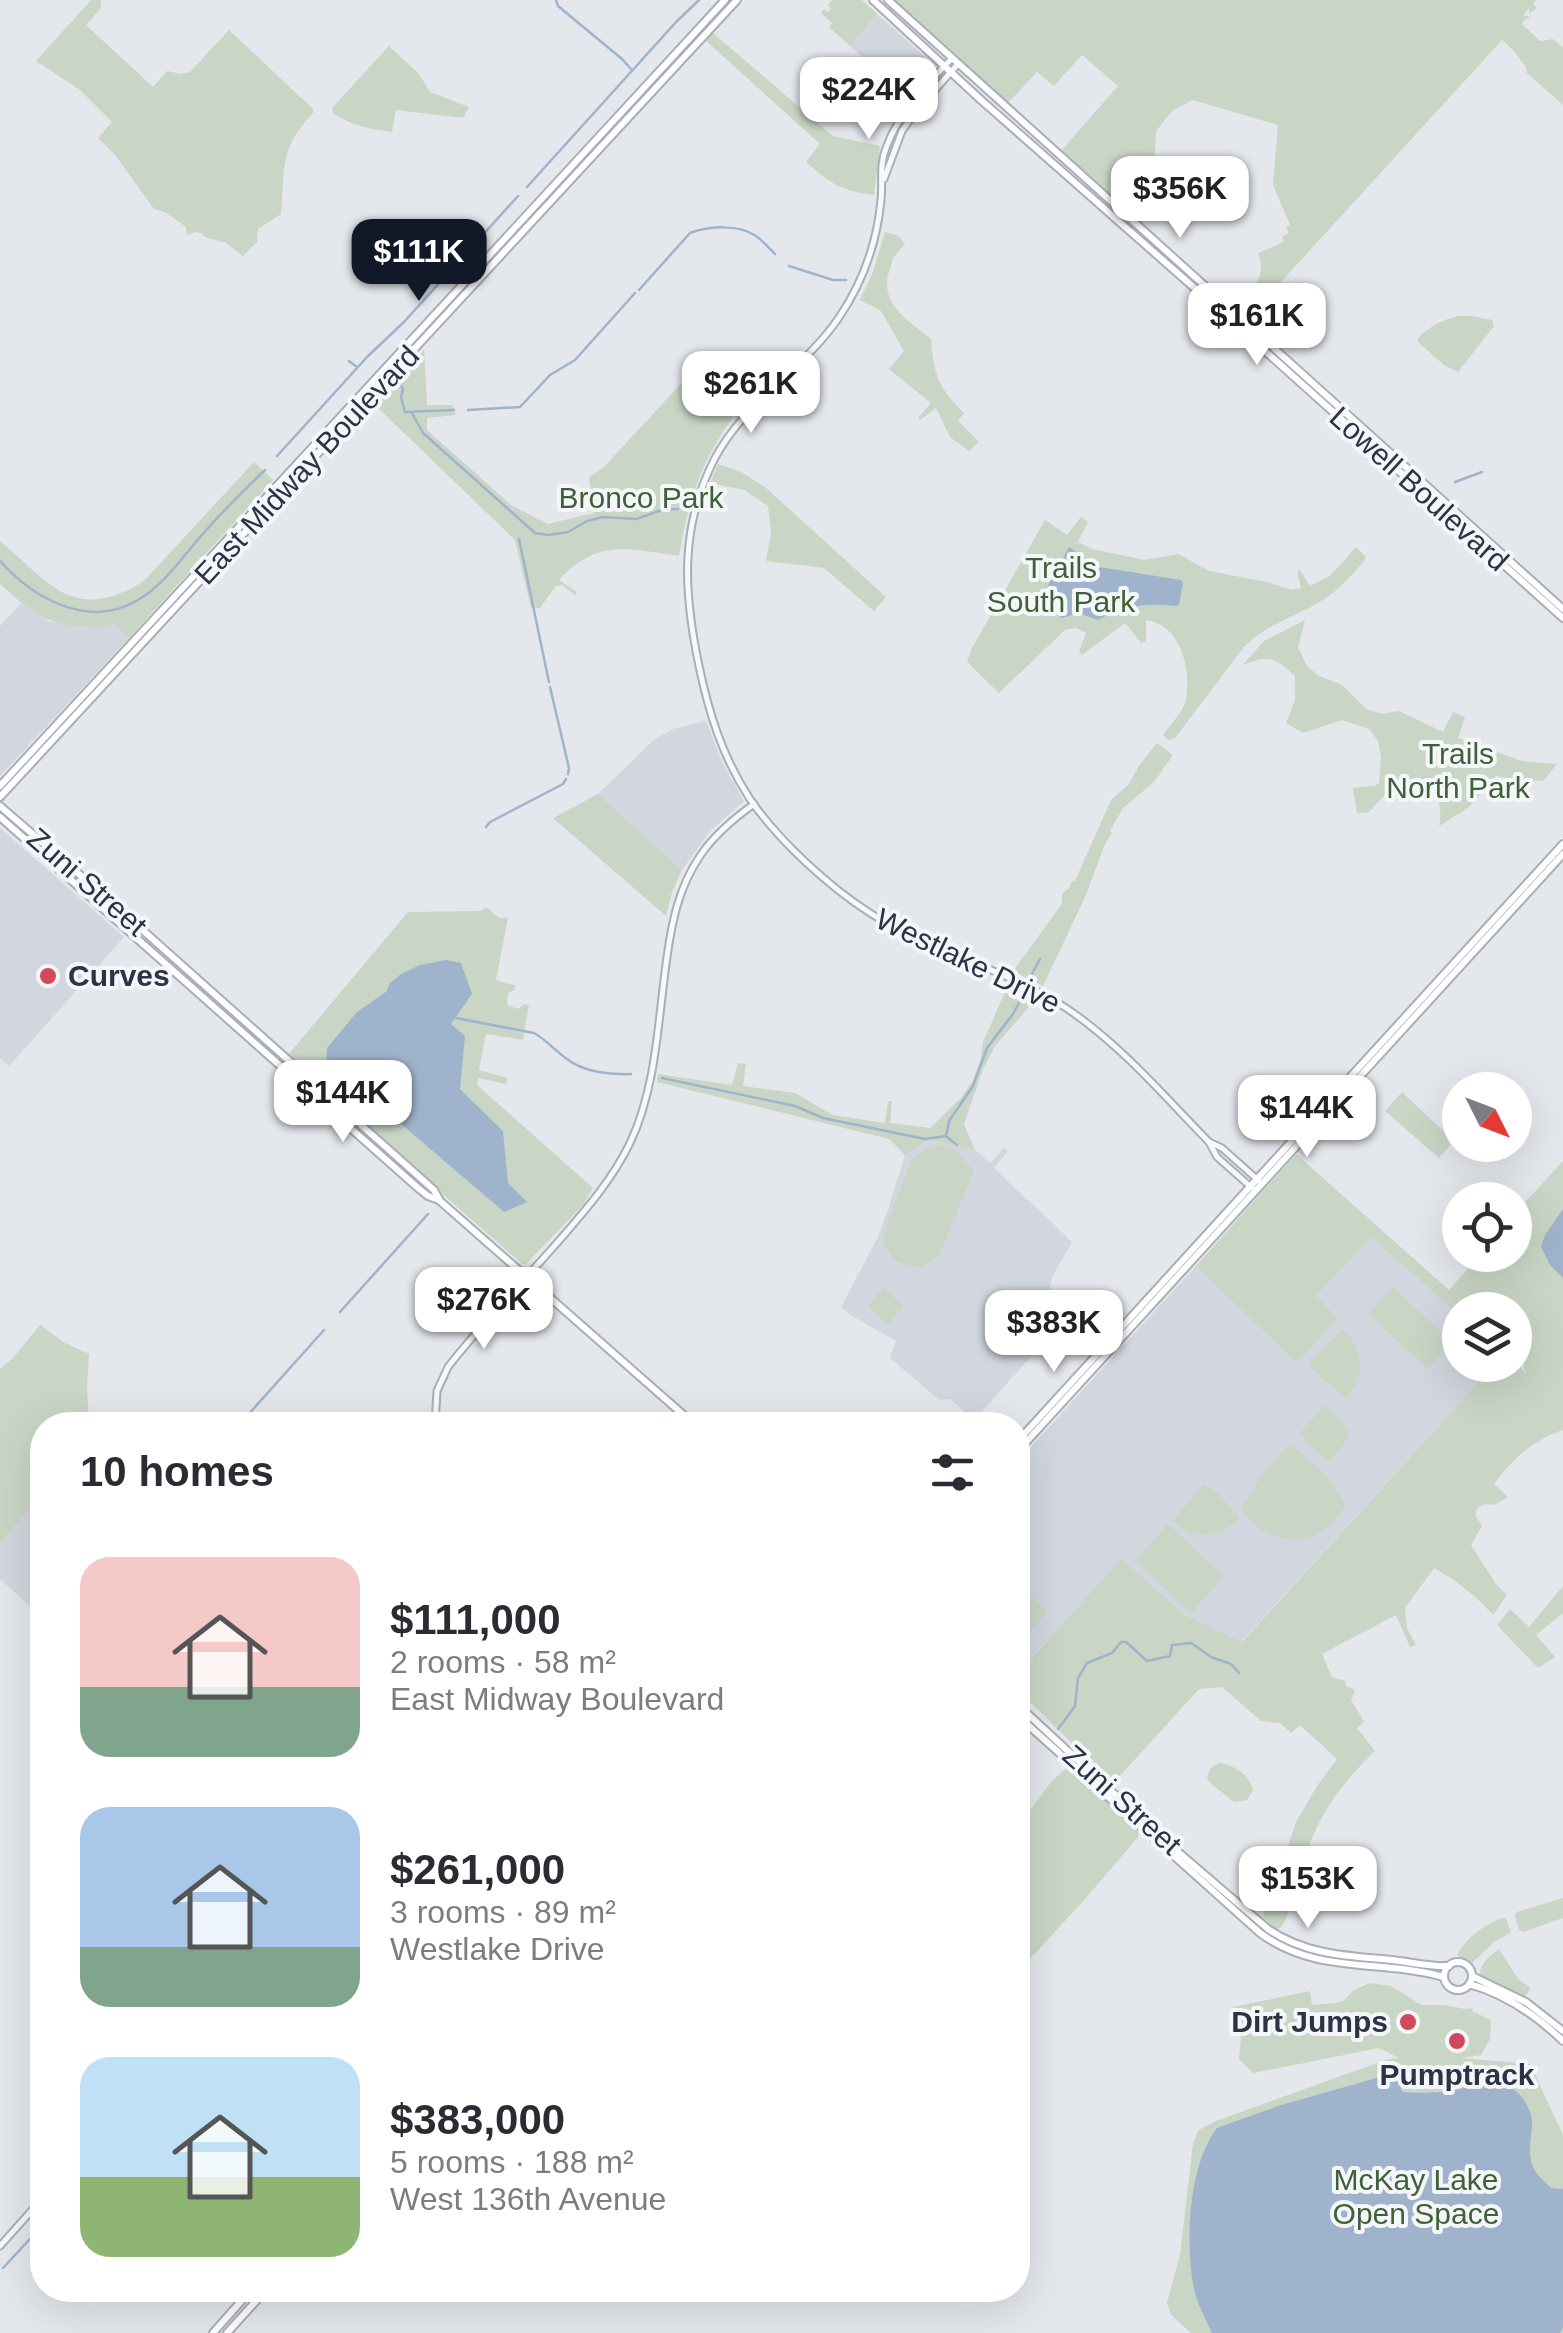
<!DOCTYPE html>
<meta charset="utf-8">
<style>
:root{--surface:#fff;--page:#f2f2f3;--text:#2b2b33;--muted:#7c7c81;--accent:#111827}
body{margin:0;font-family:Arial,sans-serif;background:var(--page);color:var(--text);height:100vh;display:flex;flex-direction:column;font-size:38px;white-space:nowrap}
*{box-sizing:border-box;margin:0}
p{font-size:32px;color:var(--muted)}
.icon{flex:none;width:55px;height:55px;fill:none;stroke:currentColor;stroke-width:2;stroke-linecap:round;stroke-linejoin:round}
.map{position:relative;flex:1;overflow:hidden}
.drawer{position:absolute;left:30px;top:1412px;width:1000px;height:890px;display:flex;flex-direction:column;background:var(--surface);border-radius:40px;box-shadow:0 10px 40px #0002}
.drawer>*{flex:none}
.needle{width:65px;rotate:132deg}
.buttons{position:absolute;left:1442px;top:1072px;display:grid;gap:20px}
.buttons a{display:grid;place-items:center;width:90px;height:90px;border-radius:50%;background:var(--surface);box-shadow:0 10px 40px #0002;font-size:50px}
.price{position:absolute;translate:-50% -85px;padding:0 22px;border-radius:20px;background:#fff;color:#222;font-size:32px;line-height:65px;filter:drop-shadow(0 2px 5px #0008)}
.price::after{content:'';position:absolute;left:50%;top:60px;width:30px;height:22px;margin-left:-15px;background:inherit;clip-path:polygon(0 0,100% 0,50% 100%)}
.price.selected{background:var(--accent);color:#fff}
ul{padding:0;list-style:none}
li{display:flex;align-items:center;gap:30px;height:250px;padding:0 50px}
li span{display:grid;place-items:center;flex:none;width:280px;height:200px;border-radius:30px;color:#555}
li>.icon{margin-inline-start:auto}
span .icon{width:120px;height:120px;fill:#fffc;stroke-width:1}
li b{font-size:42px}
h2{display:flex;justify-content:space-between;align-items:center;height:120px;padding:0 50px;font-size:42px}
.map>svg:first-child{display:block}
.built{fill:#d2d6de}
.green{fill:#c9d6c5}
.water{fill:#9fb4cc}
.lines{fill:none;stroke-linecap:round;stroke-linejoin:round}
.stream{stroke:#9fb4cc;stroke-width:2.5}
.tertiary-casing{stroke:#a9aeb7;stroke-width:9}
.secondary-casing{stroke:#a9aeb7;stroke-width:10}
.tertiary{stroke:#f7f8fa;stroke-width:5}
.secondary{stroke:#fff;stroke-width:6}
.poi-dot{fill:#d1495b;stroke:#f4f6f9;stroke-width:4}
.labels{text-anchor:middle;stroke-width:8;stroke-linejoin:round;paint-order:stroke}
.street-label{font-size:30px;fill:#2b3445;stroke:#f4f6f9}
.park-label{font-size:30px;fill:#3f6138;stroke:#f4f6f9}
.poi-label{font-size:30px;font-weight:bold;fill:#2b3445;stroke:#f4f6f9;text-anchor:start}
</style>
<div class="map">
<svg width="1563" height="2333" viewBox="0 0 1563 2333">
<rect width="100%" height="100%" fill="#e4e7ec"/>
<g class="built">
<polygon points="877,14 934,65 935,70 891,121 876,109 896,87 850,46"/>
<polygon points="21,603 50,622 114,624 129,638 0,776 0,626"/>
<polygon points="706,721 723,764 744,801 709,832 682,870 598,794 655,739 673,729"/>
<polygon points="0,828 124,937 9,1066 0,1058"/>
<polygon points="928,1140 975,1150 990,1163 1004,1148 1008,1151 994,1168 1072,1242 1053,1275 1035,1352 974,1420 950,1399 939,1400 890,1358 896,1341 850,1315 841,1307 878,1237 889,1207 905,1155"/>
<polygon points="1371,1236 1460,1316 1460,1365 1494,1365 1241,1642 1185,1615 1121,1560 1018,1672 1018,1461 1196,1266 1294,1359 1299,1360 1337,1318 1315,1297"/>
<polygon points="42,1495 42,1617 0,1579 0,1543"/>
</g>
<g class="green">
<path d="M 91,0 L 101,0 L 101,8 L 86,25 L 153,87 L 167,71 L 180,74 L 190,72 L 229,30 L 313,109 L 313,113 C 279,148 285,168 281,214 L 258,229 L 257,242 L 243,256 L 226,243 L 205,237 L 202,233 L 196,232 L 187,235 L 186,227 L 165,212 L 154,209 L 116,156 L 98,138 L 112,122 L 80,90 L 36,61 Z"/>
<polygon points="832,0 862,0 877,14 850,46 829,27 832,23 821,13 824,9 828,12 831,9 828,5"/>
<path d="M 894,0 L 1536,0 L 1533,4 L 1537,8 L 1529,13 L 1529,8 L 1523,15 L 1530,17 L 1524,20 L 1522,24 L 1540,41 L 1553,39 L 1563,48 L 1563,105 L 1527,73 L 1526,67 C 1518,57 1513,48 1502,40 L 1248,318 L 1238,307 C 1252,289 1268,277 1258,253 L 1284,242 L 1282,237 L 1289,233 L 1286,228 L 1290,225 L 1273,185 L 1278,125 L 1193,100 L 1172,111 L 1156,131 L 1153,190 L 1133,213 L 1128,213 L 1060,152 L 1118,86 L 1082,55 L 1054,86 L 1037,72 L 1007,104 Z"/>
<path d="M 713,33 L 833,136 L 880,146 L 874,195 C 841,191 830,183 806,162 L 820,144 L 705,40 Z"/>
<path d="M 389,46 L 419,74 L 430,92 L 469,107 L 463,118 L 396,110 L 392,132 C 369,129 352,126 333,113 L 332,108 Z"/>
<path d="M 885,232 L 899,236 L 905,244 L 893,258 C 892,266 887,274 887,282 C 886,309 912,323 931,339 C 934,376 938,387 964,413 L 958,421 L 979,442 L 969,451 L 950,437 L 936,408 L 920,420 L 918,418 L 931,403 L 889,369 L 904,351 L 881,311 L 860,300 L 873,272 Z"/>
<path d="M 1457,316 L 1471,316 L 1492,320 L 1494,326 L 1458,372 L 1444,365 L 1418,342 L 1418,338 C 1430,326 1441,321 1457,316 Z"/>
<path d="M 424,350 L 427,405 L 452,405 L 456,415 L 427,418 L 427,430 L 511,505 L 548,524 L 594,513 L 589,477 L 604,467 L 688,376 L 733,417 C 701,462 688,501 679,556 C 629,549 597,538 559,580 L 577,592 L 575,595 L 562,585 L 556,586 L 540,608 L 531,608 L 515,540 L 375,405 Z"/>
<path d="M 254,462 L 273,480 L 129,638 L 114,624 C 104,628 94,627 83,626 C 44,625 28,609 0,584 L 0,541 C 52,585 73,623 143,582 Z"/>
<polygon points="718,464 739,471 765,487 886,597 874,611 824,568 766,561 771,532 768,506 744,490 710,483"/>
<path d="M 1081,517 L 1088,522 L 1078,542 L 1092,549 L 1144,560 L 1178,554 L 1209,571 L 1267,582 L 1292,590 L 1301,588 L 1297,572 L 1300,570 L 1310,586 L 1330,576 L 1356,547 L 1365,556 L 1365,560 C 1351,576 1337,592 1318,603 C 1292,618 1266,625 1244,647 L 1175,738 L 1169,740 L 1163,735 C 1170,725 1181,714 1185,703 C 1193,673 1181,624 1146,620 L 1146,641 L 1141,643 L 1125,623 L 1082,655 L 1079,651 L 1086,633 L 1076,628 L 1065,630 L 999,693 L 967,662 L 971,650 L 1045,520 L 1067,535 Z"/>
<path d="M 1305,620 L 1298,647 L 1307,666 L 1319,676 L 1342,685 L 1366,709 L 1382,714 L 1399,711 L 1443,732 L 1453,712 L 1465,717 L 1458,738 L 1522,761 L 1557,764 L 1544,780 L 1525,782 L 1496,776 L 1468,808 L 1439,826 C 1443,810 1439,790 1421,783 C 1414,781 1403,783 1395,783 L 1369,812 L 1357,813 L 1353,788 L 1375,786 L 1379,783 L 1381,758 L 1378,741 L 1369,729 L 1342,720 L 1303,733 L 1286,723 L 1295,700 L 1295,676 C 1275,658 1269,654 1243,665 L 1264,641 Z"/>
<polygon points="1157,743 1173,755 1154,782 1123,808 1110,831 1112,834 1106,842 1085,897 1043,986 1013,971 1062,904 1062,894 1069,888 1071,882 1075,881 1111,800 1129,784 1139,766"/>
<polygon points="598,794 682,870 672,892 666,916 553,818"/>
<polygon points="486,907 499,918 508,918 496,980 516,986 514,990 508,994 507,1005 518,1009 524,1004 529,1005 523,1040 486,1034 479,1070 507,1078 507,1084 478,1078 477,1085 593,1188 583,1205 526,1264 521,1263 432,1185 288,1055 408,912 481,911"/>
<polygon points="1008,985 1036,999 995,1046 983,1069 964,1124 975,1150 928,1140 905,1155 889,1139 657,1082 658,1074 732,1085 738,1063 746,1064 743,1086 795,1093 833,1115 885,1123 888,1101 892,1101 890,1123 930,1128 961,1098 973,1080 981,1058 983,1042"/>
<polygon points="1402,1092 1454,1141 1439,1158 1385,1111"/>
<path d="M 936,1145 C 960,1146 959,1158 974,1170 L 939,1255 L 923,1267 L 910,1267 L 895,1261 L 885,1246 L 883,1234 L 912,1160 L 923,1150 Z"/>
<path d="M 1296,1154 L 1449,1290 L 1480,1255 L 1515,1255 L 1515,1206 L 1519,1209 L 1563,1161 L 1563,1430 C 1532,1440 1513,1459 1494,1484 L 1508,1497 L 1494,1505 L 1485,1504 L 1477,1508 L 1476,1516 L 1482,1526 L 1471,1545 L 1496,1584 L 1507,1595 L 1493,1615 C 1475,1595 1457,1581 1434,1568 L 1405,1608 L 1407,1628 L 1416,1645 L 1410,1647 L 1396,1615 L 1322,1654 L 1332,1677 L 1345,1681 L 1346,1686 L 1355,1690 L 1351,1700 L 1364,1722 L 1357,1728 L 1375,1751 C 1347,1778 1322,1809 1309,1846 C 1301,1871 1295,1897 1285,1921 L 1280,1928 L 1275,1929 L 1263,1917 L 1297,1820 L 1319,1783 L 1337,1759 L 1300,1725 L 1291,1733 L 1280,1723 L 1261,1721 L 1222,1687 L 1199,1689 L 1119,1777 L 1106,1777 L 1018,1690 L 1018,1673 L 1121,1559 L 1185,1615 L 1242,1642 L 1494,1365 L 1515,1365 L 1515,1360 L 1526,1374 L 1519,1349 L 1515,1345 L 1515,1310 L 1484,1310 L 1473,1297 L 1481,1310 L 1460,1310 L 1460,1316 L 1371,1237 L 1316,1296 L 1337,1318 L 1300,1360 L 1294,1360 L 1196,1266 Z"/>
<polygon points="1393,1287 1452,1342 1428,1369 1368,1314"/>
<polygon points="883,1288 904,1306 888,1324 868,1307"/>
<polygon points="40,1325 65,1343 89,1354 87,1387 89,1425 42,1425 42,1495 0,1543 0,1369 13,1358"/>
<path d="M 1343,1329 C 1364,1350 1367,1376 1345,1398 L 1308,1365 Z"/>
<path d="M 1325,1405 C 1354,1430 1356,1434 1328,1462 L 1301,1436 L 1301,1432 Z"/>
<path d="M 1288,1446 L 1293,1446 L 1321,1470 L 1346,1504 C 1322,1550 1270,1551 1241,1509 L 1263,1473 Z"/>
<path d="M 1204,1484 L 1217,1493 L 1240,1518 C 1221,1538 1194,1540 1173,1521 Z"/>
<polygon points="1168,1524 1224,1577 1191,1613 1135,1561"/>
<polygon points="1018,1585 1047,1612 1018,1644"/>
<polygon points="1563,1586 1563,1613 1536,1635 1555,1657 1538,1668 1497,1625 1510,1609 1529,1627"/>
<path d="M 1219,1763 C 1235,1765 1248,1774 1253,1790 L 1247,1800 L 1234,1802 L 1209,1782 L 1207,1777 L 1210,1769 Z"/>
<polygon points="1069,1766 1139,1829 1138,1837 1085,1899 1018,1972 1018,1826 1053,1780"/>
<polygon points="1563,1898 1563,1918 1523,1932 1519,1930 1515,1916 1517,1912"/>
<path d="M 1501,1918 L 1506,1918 L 1511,1932 L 1493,1943 L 1472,1963 L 1457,1955 C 1468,1936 1482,1927 1501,1918 Z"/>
<path d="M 1499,1949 L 1518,1979 L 1531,1988 L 1523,1999 L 1480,1975 C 1480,1963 1490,1956 1499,1949 Z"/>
<polygon points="1370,1983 1391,1986 1421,2005 1444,2005 1465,2009 1473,2008 1472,2011 1491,2020 1490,2039 1481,2055 1461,2058 1530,2064 1563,2135 1563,2333 1191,2333 1171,2315 1167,2303 1180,2255 1193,2143 1199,2130 1216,2121 1388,2059 1399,2058 1379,2048 1253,2073 1239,2059 1241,2039 1233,2007 1310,1991 1312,2005 1336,2003 1343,2001 1354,1990"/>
</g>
<g class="water">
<path d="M 1069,547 L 1099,567 L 1181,580 L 1183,583 L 1179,604 L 1176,606 C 1144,603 1127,605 1098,620 L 1078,613 L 1062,618 L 1043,603 L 1041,598 Z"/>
<polygon points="446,960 461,963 472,994 451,1024 465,1036 460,1089 503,1131 508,1183 527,1202 504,1212 394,1118 385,1117 326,1065 327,1048 356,1013 387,991 389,984 401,974 420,965"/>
<polygon points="1563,1209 1563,1278 1550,1265 1541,1247 1545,1235"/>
<path d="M 1401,2071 L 1412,2079 L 1401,2089 L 1403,2092 C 1418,2093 1435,2093 1450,2091 C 1468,2088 1484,2080 1503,2084 C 1519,2088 1534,2110 1532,2126 C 1531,2139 1528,2150 1532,2164 C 1534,2173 1544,2181 1551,2188 L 1563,2189 L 1563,2327 L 1560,2333 L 1212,2333 C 1206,2319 1197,2304 1194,2289 C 1185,2243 1188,2166 1217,2128 L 1278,2106 Z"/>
</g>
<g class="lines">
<g class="stream">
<polyline points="556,0 558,6 622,59 631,69"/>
<polyline points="527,187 677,21 699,0"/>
<polyline points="789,266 833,280 846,280"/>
<path d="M 639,290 L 690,233 C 709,226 739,224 756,236 C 763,241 769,248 775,254"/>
<polyline points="349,361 357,367"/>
<polyline points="399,383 403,389 401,397 405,412 454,410"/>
<polyline points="468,410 520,407 550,375 575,360 635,293"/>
<polyline points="412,413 423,433 535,533 548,535 568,532 587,521 603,517 636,519 662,510 678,509"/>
<polyline points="277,456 368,356 404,322 518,196"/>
<polyline points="1455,482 1482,472"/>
<polyline points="519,539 549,682"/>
<path d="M 0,561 C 33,598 88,629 136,601 C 162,587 182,558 201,536 C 221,513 243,491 265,470"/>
<polyline points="550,687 569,768 568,774"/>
<polyline points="486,827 490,822 563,784 566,779"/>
<polyline points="1032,974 1040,959"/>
<path d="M 456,1018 L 534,1033 C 547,1040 555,1051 567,1059 C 583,1072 611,1075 631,1074"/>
<polyline points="662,1078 795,1106 823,1118 925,1139 946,1136 949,1121 973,1086 987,1048 1013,1014 1021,999"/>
<polyline points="947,1137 957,1145"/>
<polyline points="340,1312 428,1214"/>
<polyline points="239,1425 324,1330"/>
<polyline points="1058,1729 1075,1706 1078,1678 1087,1663 1112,1653 1121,1642 1126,1642 1147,1661 1170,1656 1172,1645 1191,1643 1211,1657 1231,1664 1239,1673"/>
<polyline points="3,2268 42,2226"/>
</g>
<g class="tertiary-casing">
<g id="tertiary">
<path d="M 952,58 C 926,86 899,112 886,148 C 879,165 883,182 881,200 C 877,243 862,284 838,319 C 802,371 743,403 714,460 C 679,529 684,594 699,666 C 709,714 723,758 750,799 C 778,840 828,886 870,913 C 931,953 1005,968 1066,1008 C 1120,1044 1164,1096 1209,1142 L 1217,1157 L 1252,1188"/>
<polyline points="884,179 902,131 917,110 958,64"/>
<polyline points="1209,1142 1222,1148 1259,1181"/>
<path d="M 435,1425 L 437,1391 L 448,1367 C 484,1321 526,1279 564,1235 C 589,1206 613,1178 630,1143 C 657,1086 658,1018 667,957 C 672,921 679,887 700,856 C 714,835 733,819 754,804"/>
<polyline points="0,2246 42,2199"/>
</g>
</g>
<g class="secondary-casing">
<g id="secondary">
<polyline points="873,0 981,100 1216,307 1563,618"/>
<polyline points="888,0 1563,609"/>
<polyline points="0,786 725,0"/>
<polyline points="0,797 737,0"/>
<polyline points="0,806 101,893 434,1190 440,1201 695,1425"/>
<polyline points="0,817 418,1188 428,1196 439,1200"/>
<polyline points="1018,1441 1563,844"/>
<polyline points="1018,1451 1563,854"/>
<path d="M 1018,1705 L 1163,1839 L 1268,1929 C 1306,1955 1348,1956 1392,1960 C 1411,1962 1430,1967 1449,1966"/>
<path d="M 1018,1716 L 1260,1933 C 1316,1975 1381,1959 1444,1977"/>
<circle cx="1458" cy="1976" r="14"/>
<polyline points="1472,1976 1526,2002 1563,2031"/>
<path d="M 1469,1984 C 1505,1994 1536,2015 1563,2041"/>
<polyline points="213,2333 251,2290"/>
<polyline points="227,2333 266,2290"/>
</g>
</g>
<use href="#tertiary" class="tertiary"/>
<use href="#secondary" class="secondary"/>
</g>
<g class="poi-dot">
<circle cx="48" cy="976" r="10"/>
<circle cx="1408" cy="2022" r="10"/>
<circle cx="1457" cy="2041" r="10"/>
</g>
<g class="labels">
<g class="street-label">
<text transform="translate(307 465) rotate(-47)" y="10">East Midway Boulevard</text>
<text transform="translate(1419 489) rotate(42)" y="10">Lowell Boulevard</text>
<text transform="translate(87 882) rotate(41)" y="10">Zuni Street</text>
<text transform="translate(968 961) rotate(26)" y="10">Westlake Drive</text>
<text transform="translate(1122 1800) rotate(42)" y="10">Zuni Street</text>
</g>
<g class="park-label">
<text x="641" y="508">Bronco Park</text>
<text x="1061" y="578">Trails<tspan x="1061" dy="34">South Park</tspan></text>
<text x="1458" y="764">Trails<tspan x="1458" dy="34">North Park</tspan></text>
<text x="1416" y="2190">McKay Lake<tspan x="1416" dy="34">Open Space</tspan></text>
</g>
<g class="poi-label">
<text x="68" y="986">Curves</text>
<text x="1388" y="2032" text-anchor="end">Dirt Jumps</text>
<text x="1457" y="2085" text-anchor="middle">Pumptrack</text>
</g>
</g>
</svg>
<div class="buttons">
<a><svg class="needle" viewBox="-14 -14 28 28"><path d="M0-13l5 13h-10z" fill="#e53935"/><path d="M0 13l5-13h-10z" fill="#7c7c81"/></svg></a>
<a><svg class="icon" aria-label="locate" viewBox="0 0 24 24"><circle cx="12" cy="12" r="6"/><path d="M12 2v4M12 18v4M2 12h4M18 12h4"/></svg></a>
<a><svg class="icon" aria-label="layers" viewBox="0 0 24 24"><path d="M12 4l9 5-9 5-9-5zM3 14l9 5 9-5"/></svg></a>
</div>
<b class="price" style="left:869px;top:142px">$224K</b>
<b class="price" style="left:1180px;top:241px">$356K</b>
<b class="price selected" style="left:419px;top:304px">$111K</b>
<b class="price" style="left:1257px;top:368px">$161K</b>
<b class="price" style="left:751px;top:436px">$261K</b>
<b class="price" style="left:343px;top:1145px">$144K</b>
<b class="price" style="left:1307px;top:1160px">$144K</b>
<b class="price" style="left:484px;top:1352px">$276K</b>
<b class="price" style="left:1054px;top:1375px">$383K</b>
<b class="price" style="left:1308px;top:1931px">$153K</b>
<section class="drawer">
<h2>10 homes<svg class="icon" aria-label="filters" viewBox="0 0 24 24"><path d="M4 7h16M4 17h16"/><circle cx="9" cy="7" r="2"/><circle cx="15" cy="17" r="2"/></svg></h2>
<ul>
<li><span style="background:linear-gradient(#f6c9c9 65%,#7fa58c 0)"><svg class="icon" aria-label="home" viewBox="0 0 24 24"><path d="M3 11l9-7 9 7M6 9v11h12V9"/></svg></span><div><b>$111,000</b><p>2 rooms · 58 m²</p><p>East Midway Boulevard</p></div></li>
<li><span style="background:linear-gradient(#a9c7e8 70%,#7fa58c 0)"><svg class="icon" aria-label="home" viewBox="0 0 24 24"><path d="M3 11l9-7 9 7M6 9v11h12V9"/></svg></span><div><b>$261,000</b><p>3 rooms · 89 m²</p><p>Westlake Drive</p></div></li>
<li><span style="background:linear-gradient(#bfe0f5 60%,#8fb573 0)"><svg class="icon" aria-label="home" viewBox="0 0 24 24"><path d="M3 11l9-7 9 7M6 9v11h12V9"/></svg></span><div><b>$383,000</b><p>5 rooms · 188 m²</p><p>West 136th Avenue</p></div></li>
</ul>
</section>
</div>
